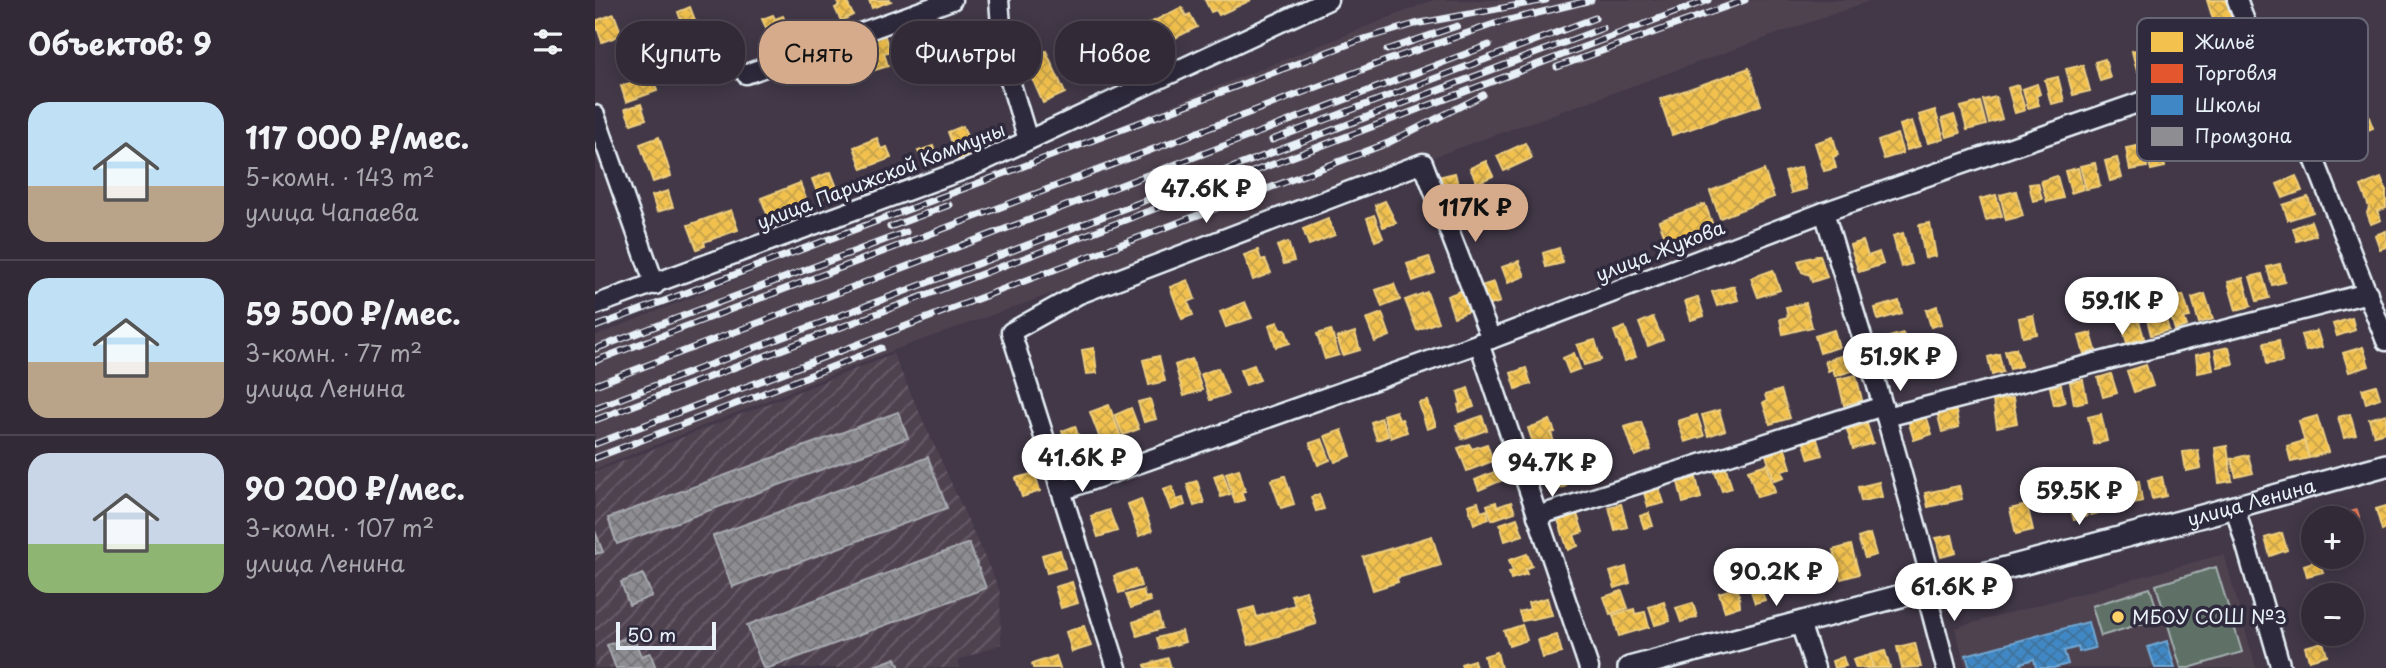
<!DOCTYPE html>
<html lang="ru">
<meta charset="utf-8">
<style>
:root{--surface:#322a36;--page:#3d3642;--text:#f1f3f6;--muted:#a8a7ad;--line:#4d4651;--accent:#d6ab8b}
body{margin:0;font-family:"Playpen Sans",sans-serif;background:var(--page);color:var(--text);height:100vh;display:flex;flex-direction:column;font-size:26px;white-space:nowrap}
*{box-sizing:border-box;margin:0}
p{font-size:23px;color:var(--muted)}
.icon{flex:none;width:38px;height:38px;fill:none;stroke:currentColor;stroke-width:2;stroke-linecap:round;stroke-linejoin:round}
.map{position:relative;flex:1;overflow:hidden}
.sheet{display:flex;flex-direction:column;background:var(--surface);width:595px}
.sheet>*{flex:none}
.hud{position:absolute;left:21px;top:21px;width:665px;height:63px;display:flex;gap:14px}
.tools{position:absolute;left:1706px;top:506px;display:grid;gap:14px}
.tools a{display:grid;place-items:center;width:63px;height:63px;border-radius:50%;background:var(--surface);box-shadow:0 4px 18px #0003,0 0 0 2px var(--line);font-size:35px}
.scale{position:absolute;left:21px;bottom:18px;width:100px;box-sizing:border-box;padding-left:7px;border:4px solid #e8f1f8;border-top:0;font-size:19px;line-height:24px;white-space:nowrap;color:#e8f1f8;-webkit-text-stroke:5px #2f2a3d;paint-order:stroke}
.price{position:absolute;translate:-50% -60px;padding:0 16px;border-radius:24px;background:#fff;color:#222;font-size:23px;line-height:46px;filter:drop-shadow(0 2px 4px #0008)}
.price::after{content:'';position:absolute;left:50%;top:42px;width:21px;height:16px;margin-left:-10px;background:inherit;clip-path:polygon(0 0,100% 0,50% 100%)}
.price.active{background:var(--accent);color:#111}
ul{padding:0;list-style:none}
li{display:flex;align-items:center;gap:21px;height:175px;padding:0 28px}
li+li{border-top:2px solid var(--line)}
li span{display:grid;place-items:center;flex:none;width:196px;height:140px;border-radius:21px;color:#555}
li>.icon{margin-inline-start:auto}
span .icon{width:84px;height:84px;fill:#fffc;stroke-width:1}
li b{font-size:30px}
h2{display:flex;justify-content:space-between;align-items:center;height:84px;padding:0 28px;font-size:30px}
.pill{padding:0 24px;border-radius:28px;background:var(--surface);box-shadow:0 4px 18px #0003,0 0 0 2px var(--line);font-size:24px;line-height:63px}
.pill.active{background:var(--accent);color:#111}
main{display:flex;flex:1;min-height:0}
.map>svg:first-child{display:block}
.built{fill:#504250}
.industrial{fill:url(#industrial-furrows)}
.garden{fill:#5e6f66;stroke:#a3b0af;stroke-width:2}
.homes{fill:url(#homes-cross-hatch);stroke:#efcf81;stroke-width:2}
.shops{fill:url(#shops-cross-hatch);stroke:#e5856b;stroke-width:2}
.schools{fill:url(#schools-cross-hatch);stroke:#72a8d4;stroke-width:2}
.industry{fill:url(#industry-cross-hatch);stroke:#a8abb1;stroke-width:2}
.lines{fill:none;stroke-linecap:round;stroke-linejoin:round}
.minor-casing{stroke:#e8f1f8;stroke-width:23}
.major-casing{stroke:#e8f1f8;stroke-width:26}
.minor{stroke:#2f2a3d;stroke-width:18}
.major{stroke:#2f2a3d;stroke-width:21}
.rail-casing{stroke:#e8f1f8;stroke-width:7}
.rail{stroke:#2f2a3d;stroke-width:4.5;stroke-dasharray:13;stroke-linecap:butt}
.poi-dot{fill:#ffd166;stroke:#2f2a3d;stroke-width:2.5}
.labels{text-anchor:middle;stroke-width:7;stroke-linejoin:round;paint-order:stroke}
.street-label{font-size:19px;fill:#e8f1f8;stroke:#2f2a3d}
.poi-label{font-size:19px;fill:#e8f1f8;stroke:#2f2a3d;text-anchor:start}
.key{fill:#2f2a3d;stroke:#666675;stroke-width:2}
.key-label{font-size:19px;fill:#e8f1f8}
</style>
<main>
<section class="sheet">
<h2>Объектов: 9<svg class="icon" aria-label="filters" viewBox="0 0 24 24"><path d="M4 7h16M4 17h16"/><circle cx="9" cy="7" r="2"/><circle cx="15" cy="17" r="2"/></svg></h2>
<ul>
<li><span style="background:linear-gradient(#bfe0f5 60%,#b9a48a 0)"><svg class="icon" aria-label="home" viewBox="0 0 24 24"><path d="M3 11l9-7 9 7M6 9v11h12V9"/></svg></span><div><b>117 000 ₽/мес.</b><p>5-комн. · 143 m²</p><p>улица Чапаева</p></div></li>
<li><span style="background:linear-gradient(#bfe0f5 60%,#b9a48a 0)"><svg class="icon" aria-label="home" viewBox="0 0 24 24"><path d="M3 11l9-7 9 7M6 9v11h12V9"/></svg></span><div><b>59 500 ₽/мес.</b><p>3-комн. · 77 m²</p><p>улица Ленина</p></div></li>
<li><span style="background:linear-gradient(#c9d6e8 65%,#8fb573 0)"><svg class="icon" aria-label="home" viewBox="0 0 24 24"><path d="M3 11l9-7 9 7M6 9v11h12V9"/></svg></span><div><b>90 200 ₽/мес.</b><p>3-комн. · 107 m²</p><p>улица Ленина</p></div></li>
</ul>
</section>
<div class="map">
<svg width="1791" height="668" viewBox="0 0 1791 668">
<defs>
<pattern id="industrial-furrows" width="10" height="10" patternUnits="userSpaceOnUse" patternTransform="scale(1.75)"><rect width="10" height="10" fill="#504250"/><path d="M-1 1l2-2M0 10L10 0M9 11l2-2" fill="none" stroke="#695e6a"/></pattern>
<pattern id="homes-cross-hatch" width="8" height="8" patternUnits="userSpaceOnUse" patternTransform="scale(1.75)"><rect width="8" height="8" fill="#f2c14e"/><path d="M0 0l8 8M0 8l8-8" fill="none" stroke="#c7a34d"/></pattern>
<pattern id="shops-cross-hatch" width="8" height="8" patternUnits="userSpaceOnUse" patternTransform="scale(1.75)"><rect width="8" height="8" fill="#e4572e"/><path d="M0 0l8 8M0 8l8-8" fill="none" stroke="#ad5238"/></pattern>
<pattern id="schools-cross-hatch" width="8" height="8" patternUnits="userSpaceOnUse" patternTransform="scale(1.75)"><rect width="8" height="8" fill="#3f88c5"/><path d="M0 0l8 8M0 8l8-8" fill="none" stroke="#41729a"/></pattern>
<pattern id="industry-cross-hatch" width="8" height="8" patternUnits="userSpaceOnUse" patternTransform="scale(1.75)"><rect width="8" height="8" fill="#8d8d92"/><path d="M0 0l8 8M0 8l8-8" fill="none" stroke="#747579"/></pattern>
</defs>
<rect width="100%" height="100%" fill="#423848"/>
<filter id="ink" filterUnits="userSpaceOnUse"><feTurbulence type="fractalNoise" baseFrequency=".0143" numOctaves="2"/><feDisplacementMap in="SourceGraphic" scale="14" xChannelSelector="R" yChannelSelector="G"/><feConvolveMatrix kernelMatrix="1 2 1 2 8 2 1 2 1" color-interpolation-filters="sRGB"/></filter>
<g filter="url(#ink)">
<g class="built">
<polygon points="838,0 1277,0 299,350 0,469 0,336"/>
<polygon points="1629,554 1661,668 1371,668 1360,628"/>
</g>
<polygon class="industrial" points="298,354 405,591 406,644 364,660 364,668 0,668 0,472"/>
<g class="garden">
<polygon points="1621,567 1647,652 1594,668 1586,668 1561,585"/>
<polygon points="1555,588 1565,618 1506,636 1497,606"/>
</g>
<g class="homes">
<polygon points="241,0 251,0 258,15 246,21 240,8 244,6"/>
<polygon points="274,0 295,0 296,1 277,8"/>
<polygon points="610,0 656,0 624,15 621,10 616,12"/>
<polygon points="1612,0 1631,0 1644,39 1626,45"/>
<polygon points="95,7 108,41 87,49 81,34 90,31 83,12"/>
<polygon points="587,7 591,16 595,14 602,27 560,48 549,26"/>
<polygon points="19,14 27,35 7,42 0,21"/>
<polygon points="178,15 180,19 188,16 198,40 180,48 167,19"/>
<polygon points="334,17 338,35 325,38 328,50 321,51 314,22"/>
<polygon points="53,22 63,52 49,57 39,26"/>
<polygon points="288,31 295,51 289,53 293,66 280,70 269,37"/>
<polygon points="518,42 525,56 523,57 525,62 486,82 477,63"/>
<polygon points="1549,48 1554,68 1542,71 1537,51"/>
<polygon points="451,51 470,93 448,103 429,60"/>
<polygon points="1749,53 1778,128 1755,137 1725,62"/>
<polygon points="1510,59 1515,78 1505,81 1500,62"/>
<polygon points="1488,65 1495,91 1478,95 1471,69"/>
<polygon points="1154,68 1166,105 1077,135 1065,99"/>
<polygon points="57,75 62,91 31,102 26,86"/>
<polygon points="1463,77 1469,101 1456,104 1450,80"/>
<polygon points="1442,84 1445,94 1441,96 1444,105 1433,108 1428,89"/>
<polygon points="1423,85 1430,110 1420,113 1413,88"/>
<polygon points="1401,97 1407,119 1394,123 1388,100"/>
<polygon points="1385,102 1391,125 1372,130 1366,107"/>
<polygon points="46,104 51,119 36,124 30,109"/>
<polygon points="1340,110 1349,139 1333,143 1324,115"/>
<polygon points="1359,115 1365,133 1352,137 1347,119"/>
<polygon points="1317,121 1325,146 1312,150 1305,125"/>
<polygon points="368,126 378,153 363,159 353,132"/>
<polygon points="1302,134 1308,153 1289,159 1283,141"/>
<polygon points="64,137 76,176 58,182 45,144"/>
<polygon points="1238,137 1243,155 1238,157 1241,168 1229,171 1220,143"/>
<polygon points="282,138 286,149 292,147 296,158 267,169 259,147"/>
<polygon points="1565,141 1570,167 1556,170 1550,145"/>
<polygon points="930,143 937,158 909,171 902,156"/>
<polygon points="1548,145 1552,167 1535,170 1531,148"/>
<polygon points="338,146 344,161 330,167 323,151"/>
<polygon points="1522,158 1527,178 1515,181 1510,161"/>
<polygon points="891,161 898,176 882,183 875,168"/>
<polygon points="1500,163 1505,186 1491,189 1485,166"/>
<polygon points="1206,167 1211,189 1196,193 1190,172"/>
<polygon points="1483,168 1488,189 1476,193 1470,171"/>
<polygon points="1169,170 1179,197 1125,218 1115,191"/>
<polygon points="236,172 244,193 225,200 217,179"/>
<polygon points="860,173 865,193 848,197 843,177"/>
<polygon points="1462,176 1468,198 1452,202 1446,181"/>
<polygon points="1701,176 1707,191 1688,198 1682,184"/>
<polygon points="1786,178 1791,191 1791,208 1782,211 1786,220 1776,224 1772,213 1774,207 1766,186"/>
<polygon points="205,183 213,204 174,219 166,198"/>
<polygon points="1443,183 1447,199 1438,201 1434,184"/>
<polygon points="73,191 78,207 62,212 57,196"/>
<polygon points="1421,191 1428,216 1411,220 1405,195"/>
<polygon points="1401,195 1407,216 1391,220 1385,199"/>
<polygon points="1713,197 1718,212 1693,220 1688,205"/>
<polygon points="790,201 801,223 788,227 780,205"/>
<polygon points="1110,204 1119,228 1073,245 1064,221"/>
<polygon points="136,210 143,230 109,242 110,246 102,249 93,225"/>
<polygon points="779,215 788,238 780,241 772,218"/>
<polygon points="733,219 740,235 714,245 708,229"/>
<polygon points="1716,221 1721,235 1702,241 1698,228"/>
<polygon points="1335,223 1341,256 1330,258 1324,225"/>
<polygon points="1791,231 1791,247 1785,249 1780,235"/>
<polygon points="1308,233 1316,264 1306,267 1298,236"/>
<polygon points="1268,241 1273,256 1284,252 1288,264 1264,272 1255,245"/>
<polygon points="693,242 699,261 689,264 682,246"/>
<polygon points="964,248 968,263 951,267 948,253"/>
<polygon points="663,250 666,260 670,259 676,273 658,280 649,255"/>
<polygon points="1225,255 1232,277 1217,282 1215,275 1207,272 1203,261"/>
<polygon points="834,257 840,273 818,281 812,264"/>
<polygon points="924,261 930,276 913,283 907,267"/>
<polygon points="1685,264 1690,282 1677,285 1672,267"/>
<polygon points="1178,270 1185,290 1163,297 1156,278"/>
<polygon points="1667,274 1674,298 1662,301 1655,277"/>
<polygon points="1648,278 1656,306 1641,310 1633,282"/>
<polygon points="593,280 600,299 593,302 598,315 587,319 575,287"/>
<polygon points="899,282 905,302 889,307 883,287"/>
<polygon points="799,284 805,300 787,307 781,290"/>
<polygon points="1139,286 1143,300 1122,306 1117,292"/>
<polygon points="868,290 875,311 859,317 852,296"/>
<polygon points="832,292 843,322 822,330 810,300"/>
<polygon points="1610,294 1618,319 1604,323 1597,298"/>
<polygon points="1588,295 1595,317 1589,318 1592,326 1580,330 1571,300"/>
<polygon points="1103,297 1109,316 1096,320 1090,301"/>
<polygon points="1304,301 1307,313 1283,320 1280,308"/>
<polygon points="650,302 657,318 631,327 625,312"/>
<polygon points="1211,303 1217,327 1188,334 1185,319 1193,317 1191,307"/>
<polygon points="1342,306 1347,324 1336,327 1331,310"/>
<polygon points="1567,306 1574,330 1556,335 1551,315 1559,313 1558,309"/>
<polygon points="787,313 795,336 780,342 771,319"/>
<polygon points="1438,315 1442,334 1428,337 1424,318"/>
<polygon points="1058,317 1068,340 1053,346 1044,323"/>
<polygon points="1543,317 1549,338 1532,343 1526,322"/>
<polygon points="1757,318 1760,330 1742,336 1738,324"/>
<polygon points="683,322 686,330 690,329 695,343 681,347 674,325"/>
<polygon points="1030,327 1041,357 1030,361 1019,331"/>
<polygon points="736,330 744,355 730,359 722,334"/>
<polygon points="1239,330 1244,347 1225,353 1220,336"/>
<polygon points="1722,331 1727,347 1711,351 1706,335"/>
<polygon points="760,332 765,350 748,355 742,338"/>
<polygon points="1308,333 1312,349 1295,354 1291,338"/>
<polygon points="1496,333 1501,350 1489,354 1484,336"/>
<polygon points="1000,340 1006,360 989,365 982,345"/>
<polygon points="1684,340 1687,362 1672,364 1669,343"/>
<polygon points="1634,347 1638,364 1623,367 1620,350"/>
<polygon points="1768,347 1774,366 1754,372 1748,353"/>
<polygon points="499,348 502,373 491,374 487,350"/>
<polygon points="1421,348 1426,366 1415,369 1410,351"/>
<polygon points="1615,352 1618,370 1603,373 1601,355"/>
<polygon points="979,353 985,369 974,373 968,358"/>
<polygon points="1255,353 1260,370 1240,376 1238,369 1233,371 1230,361"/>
<polygon points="1404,354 1408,372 1397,375 1393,357"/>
<polygon points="564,356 570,381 554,385 548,360"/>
<polygon points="1317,357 1321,374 1305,378 1304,373 1300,374 1296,362"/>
<polygon points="597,359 607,390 589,396 580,365"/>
<polygon points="659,365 665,380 651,385 645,370"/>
<polygon points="1551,365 1558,386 1539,392 1532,371"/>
<polygon points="623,368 633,394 615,400 606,374"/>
<polygon points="931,368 936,384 921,389 916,373"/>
<polygon points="1516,374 1522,393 1508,397 1503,378"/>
<polygon points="1261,375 1267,400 1249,405 1243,379"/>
<polygon points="1488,380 1492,401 1479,404 1475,382"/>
<polygon points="1466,385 1470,402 1459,405 1455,387"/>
<polygon points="1781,385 1785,398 1771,403 1767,389"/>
<polygon points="873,388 879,407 865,412 863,405 866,404 863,392"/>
<polygon points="1186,390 1195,418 1175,424 1168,403 1172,401 1170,395"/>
<polygon points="1418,398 1422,423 1402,427 1398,401"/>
<polygon points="555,399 561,419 549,422 543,402"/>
<polygon points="833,401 841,426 832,429 824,403"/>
<polygon points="514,405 526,437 507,444 495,412"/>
<polygon points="1360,407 1364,427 1347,432 1342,412"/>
<polygon points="536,408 544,429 528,435 520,415"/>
<polygon points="1124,410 1130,430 1113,436 1107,415"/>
<polygon points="801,411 804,420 807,419 812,432 796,438 788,415"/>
<polygon points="1506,414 1512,441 1499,444 1493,417"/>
<polygon points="1755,414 1761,435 1749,438 1743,417"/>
<polygon points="1791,414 1791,432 1779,435 1774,419"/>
<polygon points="1102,415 1109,436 1090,442 1083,421"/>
<polygon points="1331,415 1337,434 1319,440 1313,420"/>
<polygon points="887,416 892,430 867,439 861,425"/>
<polygon points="1722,416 1733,452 1714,458 1704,421"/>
<polygon points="786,418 793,436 782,440 776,422"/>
<polygon points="955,420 960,432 956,433 959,442 940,449 933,428"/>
<polygon points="1046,422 1056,450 1040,456 1030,427"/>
<polygon points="1272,424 1278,443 1258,449 1252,430"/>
<polygon points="480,426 488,450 475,454 467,431"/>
<polygon points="747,430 756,456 740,462 730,436"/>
<polygon points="1221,436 1227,455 1214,459 1208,440"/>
<polygon points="727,439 735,460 723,465 715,443"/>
<polygon points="1709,441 1714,458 1696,462 1692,446"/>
<polygon points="874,444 877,449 892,444 898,461 872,471 863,448"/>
<polygon points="1189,446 1196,468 1187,471 1189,477 1179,480 1171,455 1179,453 1178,450"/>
<polygon points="1632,446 1637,481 1624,483 1620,448"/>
<polygon points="1603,450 1606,468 1591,471 1588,452"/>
<polygon points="1653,455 1658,473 1641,477 1636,459"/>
<polygon points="967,459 973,473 967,476 971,486 956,492 946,467"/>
<polygon points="1172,464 1180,492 1162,497 1153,470"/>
<polygon points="1131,468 1137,488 1127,491 1120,472"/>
<polygon points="644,469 650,491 646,492 649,500 640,503 631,473"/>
<polygon points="906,469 910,479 884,490 880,480"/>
<polygon points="440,473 445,491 427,497 421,478"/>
<polygon points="628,473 635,494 626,497 619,476"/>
<polygon points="1458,475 1464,504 1456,506 1449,477"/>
<polygon points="690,476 699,504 686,508 676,480"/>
<polygon points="1567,477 1571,496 1557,499 1553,480"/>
<polygon points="1101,478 1106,498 1088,503 1083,482"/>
<polygon points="602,481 609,503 599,506 592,484"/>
<polygon points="1544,481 1547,501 1535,504 1531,483"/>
<polygon points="1284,482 1287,497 1266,501 1263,487"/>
<polygon points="1063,485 1069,503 1053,507 1048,489"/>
<polygon points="577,486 582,500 588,498 590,505 576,510 568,489"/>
<polygon points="1364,486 1367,499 1333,507 1330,493"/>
<polygon points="1505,492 1510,511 1496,515 1490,497"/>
<polygon points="724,494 729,509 721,511 716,497"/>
<polygon points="1487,498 1492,516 1479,520 1474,502"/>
<polygon points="546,499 557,531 544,536 533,504"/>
<polygon points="883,502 886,512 892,510 894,519 879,524 873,505"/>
<polygon points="901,502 902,507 916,502 920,512 897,520 892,505"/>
<polygon points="1026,504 1032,527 1020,530 1014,507"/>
<polygon points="1432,505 1438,530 1421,534 1415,509"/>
<polygon points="1791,506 1791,528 1787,530 1781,509"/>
<polygon points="514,510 522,531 503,537 496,516"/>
<polygon points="1054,513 1058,526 1049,528 1045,516"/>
<polygon points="982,514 988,532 979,535 983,546 973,550 963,520"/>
<polygon points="922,518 928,535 910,541 905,524"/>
<polygon points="1687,533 1692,550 1675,556 1670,538"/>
<polygon points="1275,534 1281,555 1270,558 1263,538"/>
<polygon points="1357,535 1361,553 1346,557 1341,538"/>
<polygon points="837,536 846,565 802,578 803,582 778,590 768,557"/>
<polygon points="1256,545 1264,574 1246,579 1238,550"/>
<polygon points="465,550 470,568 452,573 447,555"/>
<polygon points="932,554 937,566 930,569 932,574 916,579 914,572 918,571 914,560"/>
<polygon points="1234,558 1241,581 1224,586 1217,563"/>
<polygon points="1724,560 1728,572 1712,576 1709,565"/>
<polygon points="1031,567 1035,583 1020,588 1015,572"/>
<polygon points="541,569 546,586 524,593 519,576"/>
<polygon points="1168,577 1172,591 1167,592 1170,600 1160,603 1153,582"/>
<polygon points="477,582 483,603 466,608 460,587"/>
<polygon points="1143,587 1145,606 1130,611 1124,593"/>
<polygon points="548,590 550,598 554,597 556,601 536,608 531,595"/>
<polygon points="711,591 721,624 654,645 644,611 659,607 662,617 700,605 696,595"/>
<polygon points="1027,591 1033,608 1015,614 1009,597"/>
<polygon points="952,598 957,615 927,621 924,612 935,609 933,603"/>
<polygon points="1069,602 1075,621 1060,625 1054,607"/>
<polygon points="1098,603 1102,617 1086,622 1081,608"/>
<polygon points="1039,609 1040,614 1050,612 1054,627 1024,636 1018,615"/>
<polygon points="563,614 567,628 542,636 538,622"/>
<polygon points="927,625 932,640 914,646 909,631"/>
<polygon points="489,626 496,646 477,652 471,632"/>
<polygon points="587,631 590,642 565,649 562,638"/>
<polygon points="962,635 967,653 948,658 943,640"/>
<polygon points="1728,642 1732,655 1714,660 1710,647"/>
<polygon points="1320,643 1326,667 1307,668 1302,647"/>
<polygon points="1290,651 1295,668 1278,668 1275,655"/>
<polygon points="902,652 906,668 892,668 889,656"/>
<polygon points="1275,655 1278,668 1261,668 1258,660"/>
<polygon points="461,656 465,668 438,668 437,664"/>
<polygon points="1248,657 1251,666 1239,668 1237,661"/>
<polygon points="573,658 576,668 551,668 550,665"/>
<polygon points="879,660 881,668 867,668 866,664"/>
</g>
<polygon class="shops" points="1762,510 1769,533 1757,536 1757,518 1747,518 1746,515"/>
<g class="schools">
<polygon points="1493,622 1500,648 1484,652 1483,647 1469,651 1473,664 1459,668 1441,668 1439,659 1426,663 1427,668 1375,668 1371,655"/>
<polygon points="1572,641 1580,668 1560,668 1553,647"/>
</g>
<g class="industry">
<polygon points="303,412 313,438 22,544 13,518"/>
<polygon points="333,457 352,508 137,587 118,536"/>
<polygon points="0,531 8,552 0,554"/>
<polygon points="374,543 391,588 174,668 168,668 152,625"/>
<polygon points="48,574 57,596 34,605 26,582"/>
<polygon points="38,635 46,656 55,653 61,668 21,668 12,645"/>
<polygon points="301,658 305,668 274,668"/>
</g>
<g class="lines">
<g class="minor-casing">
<g id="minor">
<polyline points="404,0 406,26 402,38 433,140"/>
<polyline points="1642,0 1659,45 1683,67 1791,341"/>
<polyline points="151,74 357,0"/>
<polyline points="0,115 60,285"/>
<polyline points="1229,212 1288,406 1338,586"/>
<polyline points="0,305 374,168 733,0"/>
<polyline points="884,343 994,668"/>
<polyline points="1291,417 1773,293"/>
<polyline points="466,491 896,339 1229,212 1649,66 1683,67"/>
<polyline points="1640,507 1686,668"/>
<polyline points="942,516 1288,406"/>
<polyline points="1330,588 1351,668"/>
<polyline points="1205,623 1220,668"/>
<polyline points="522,668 416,332 484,294 828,163 896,339"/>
</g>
</g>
<g class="major-casing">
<g id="major">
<path id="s1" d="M 1034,668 L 1607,516 L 1791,465"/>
</g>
</g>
<use href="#minor" class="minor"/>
<use href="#major" class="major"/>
<g class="rail-casing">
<g id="rail">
<polyline points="792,50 862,26"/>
<polyline points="962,67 1150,0"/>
<polyline points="677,140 1000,18"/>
<polyline points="295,227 354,205"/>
<polyline points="0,327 762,41 820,24 951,0"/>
<polyline points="0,349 311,232"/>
<polyline points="0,361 793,60 902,23 996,0"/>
<polyline points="0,385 894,45"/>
<polyline points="0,408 1008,28"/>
<polyline points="0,420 1113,0"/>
<polyline points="0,444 793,143 888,95"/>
<polyline points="0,458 286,348"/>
</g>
</g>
<use href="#rail" class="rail"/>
</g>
</g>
<circle class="poi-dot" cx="1523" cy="617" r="7"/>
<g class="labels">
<g class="street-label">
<text transform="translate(286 176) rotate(-21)" y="7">улица Парижской Коммуны</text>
<text transform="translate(1065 251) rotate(-21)" y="7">улица Жукова</text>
<text dy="7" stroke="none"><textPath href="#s1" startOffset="644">улица Ленина</textPath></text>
</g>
<g class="poi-label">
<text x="1537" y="624">МБОУ СОШ №3</text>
</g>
</g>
<rect x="1542" y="18" width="231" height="143" rx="10" class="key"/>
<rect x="1556" y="32" width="32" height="20" fill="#f2c14e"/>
<rect x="1556" y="64" width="32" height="19" fill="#e4572e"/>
<rect x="1556" y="95" width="32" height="20" fill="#3f88c5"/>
<rect x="1556" y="127" width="32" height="19" fill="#8d8d92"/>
<g class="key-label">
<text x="1600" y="49">Жильё</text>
<text x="1600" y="80">Торговля</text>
<text x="1600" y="112">Школы</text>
<text x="1600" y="143">Промзона</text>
</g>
</svg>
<div class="tools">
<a>+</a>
<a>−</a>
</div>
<div class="scale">50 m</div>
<b class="price" style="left:611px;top:225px">47.6K ₽</b>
<b class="price active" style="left:880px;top:244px">117K ₽</b>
<b class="price" style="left:1527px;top:337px">59.1K ₽</b>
<b class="price" style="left:1305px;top:393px">51.9K ₽</b>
<b class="price" style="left:487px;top:494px">41.6K ₽</b>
<b class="price" style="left:957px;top:499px">94.7K ₽</b>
<b class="price" style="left:1484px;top:527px">59.5K ₽</b>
<b class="price" style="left:1181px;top:608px">90.2K ₽</b>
<b class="price" style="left:1359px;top:623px">61.6K ₽</b>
<div class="hud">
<a class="pill">Купить</a>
<a class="pill active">Снять</a>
<a class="pill">Фильтры</a>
<a class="pill">Новое</a>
</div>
</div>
</main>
